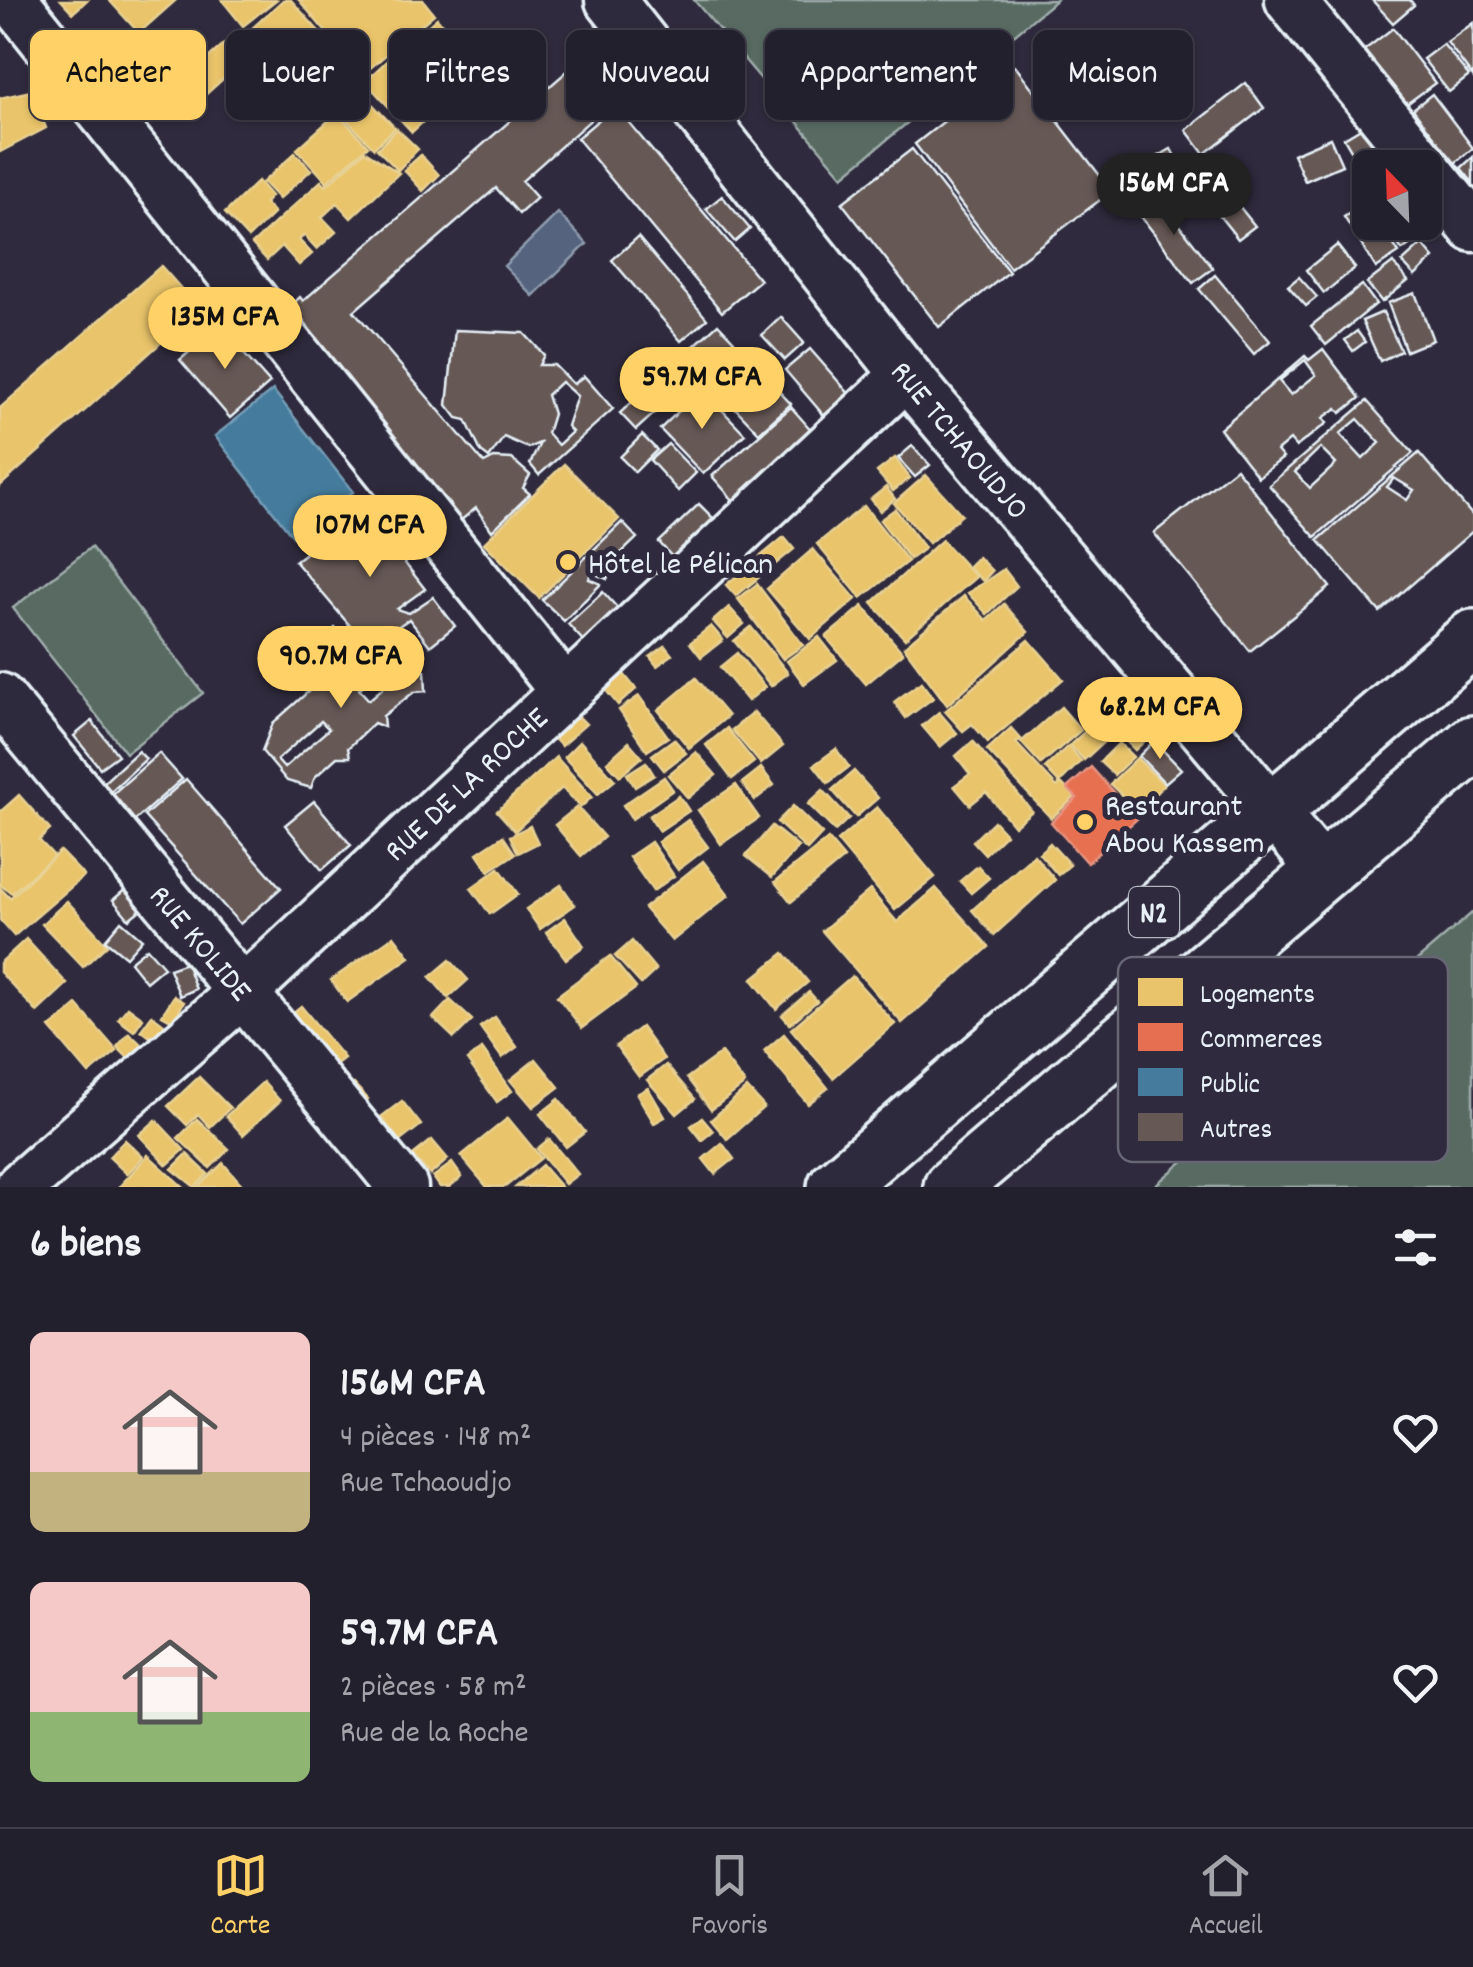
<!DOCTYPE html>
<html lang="fr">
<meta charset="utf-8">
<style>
:root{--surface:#23202e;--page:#2b2836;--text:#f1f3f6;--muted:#a3a3aa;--line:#403e4a;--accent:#ffd166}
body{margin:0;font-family:Dekko,sans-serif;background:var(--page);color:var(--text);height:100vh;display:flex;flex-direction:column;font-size:38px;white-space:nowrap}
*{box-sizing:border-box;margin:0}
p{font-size:32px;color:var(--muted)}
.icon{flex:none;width:55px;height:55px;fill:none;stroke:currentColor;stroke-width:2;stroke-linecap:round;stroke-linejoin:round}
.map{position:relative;height:1187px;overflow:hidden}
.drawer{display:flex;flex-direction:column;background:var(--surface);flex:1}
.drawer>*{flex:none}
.banner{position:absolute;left:30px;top:30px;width:1415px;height:90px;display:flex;gap:20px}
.needle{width:65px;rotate:337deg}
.fabs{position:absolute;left:1352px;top:150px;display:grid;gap:20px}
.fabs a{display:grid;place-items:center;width:90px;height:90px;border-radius:15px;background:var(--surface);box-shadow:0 2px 8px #0004,0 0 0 2px var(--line);font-size:50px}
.price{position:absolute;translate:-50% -85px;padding:0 22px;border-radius:35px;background:var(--accent);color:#111;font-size:32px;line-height:65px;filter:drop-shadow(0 2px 5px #0008)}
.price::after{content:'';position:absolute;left:50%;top:60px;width:30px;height:22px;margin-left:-15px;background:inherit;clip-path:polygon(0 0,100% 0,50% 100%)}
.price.current{background:#222;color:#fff}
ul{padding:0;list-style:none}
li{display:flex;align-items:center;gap:30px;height:250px;padding:0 30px}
li span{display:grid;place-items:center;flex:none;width:280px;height:200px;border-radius:15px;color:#555}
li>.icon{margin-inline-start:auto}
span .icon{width:120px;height:120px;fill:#fffc;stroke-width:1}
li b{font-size:42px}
h2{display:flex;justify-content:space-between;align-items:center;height:120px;padding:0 30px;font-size:42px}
.tag{padding:0 35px;border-radius:15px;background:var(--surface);box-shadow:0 2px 8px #0004,0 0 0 2px var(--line);font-size:35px;line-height:90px}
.tag.current{background:var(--accent);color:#111}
.tabs{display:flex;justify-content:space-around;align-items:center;height:140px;border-top:2px solid var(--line);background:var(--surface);font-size:28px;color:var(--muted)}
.tabs a{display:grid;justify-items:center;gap:5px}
.tabs .current{color:var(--accent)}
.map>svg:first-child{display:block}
.green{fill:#596a62;stroke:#a0aead;stroke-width:2.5}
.water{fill:#54637e;stroke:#8f9caf;stroke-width:2.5}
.homes{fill:#e9c46a;stroke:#e9d295;stroke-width:2.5}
.shops{fill:#e76f51;stroke:#e79683;stroke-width:2.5}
.public{fill:#457b9d;stroke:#769eb8;stroke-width:2.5}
.building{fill:#665854;stroke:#e8f1f8;stroke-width:2.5;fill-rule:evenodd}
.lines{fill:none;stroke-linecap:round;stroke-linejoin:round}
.minor-casing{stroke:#e8f1f8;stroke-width:55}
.trunk-casing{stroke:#e8f1f8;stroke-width:62}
.minor{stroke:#2f2a3d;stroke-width:48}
.trunk{stroke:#2f2a3d;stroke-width:55}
.poi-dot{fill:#ffd166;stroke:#2f2a3d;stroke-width:4}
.labels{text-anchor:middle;stroke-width:10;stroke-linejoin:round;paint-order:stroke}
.shield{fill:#2f2a3d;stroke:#b0b5c0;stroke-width:2.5}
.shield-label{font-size:30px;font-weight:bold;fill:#e8f1f8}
.street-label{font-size:32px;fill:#e8f1f8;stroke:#2f2a3d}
.poi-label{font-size:32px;fill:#e8f1f8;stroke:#2f2a3d;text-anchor:start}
.key{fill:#2f2a3d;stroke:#666675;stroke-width:2.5}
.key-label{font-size:28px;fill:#e8f1f8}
</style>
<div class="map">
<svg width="1473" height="1187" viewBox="0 0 1473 1187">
<rect width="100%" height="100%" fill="#2f2a3d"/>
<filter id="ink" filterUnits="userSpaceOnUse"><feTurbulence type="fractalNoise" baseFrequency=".01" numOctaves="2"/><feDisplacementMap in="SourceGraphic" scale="20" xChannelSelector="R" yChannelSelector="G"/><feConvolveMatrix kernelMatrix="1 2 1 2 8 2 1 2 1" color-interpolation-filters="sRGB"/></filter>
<g filter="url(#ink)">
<g class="green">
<polygon points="694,0 1056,0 843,176"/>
<polygon points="91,547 203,693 126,753 13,608"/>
<polygon points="1473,912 1473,1187 1153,1187"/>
</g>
<polygon class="water" points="558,213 587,244 533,296 504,266"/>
<g class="homes">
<polygon points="61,0 87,0 73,13"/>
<polygon points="109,0 176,0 139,33"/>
<polygon points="222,0 276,0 243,26"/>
<polygon points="283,0 291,0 361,79 322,113 249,31"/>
<polygon points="299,0 423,0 434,14 362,75"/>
<polygon points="437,18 447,30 419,55 408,43"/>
<polygon points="236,33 253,52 183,115 166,96"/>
<polygon points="404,45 451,96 412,132 365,81"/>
<polygon points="31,91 46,128 0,152 0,98"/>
<polygon points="361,92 395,128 374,148 339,112"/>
<polygon points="337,113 368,146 327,182 297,149"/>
<polygon points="397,129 418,149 398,170 377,149"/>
<polygon points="365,151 399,173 351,218 337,203 322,217 336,232 317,249 304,235 299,240 312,254 299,265 282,246 267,260 252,244 321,181 326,186"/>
<polygon points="295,153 311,170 279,199 263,182"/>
<polygon points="421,155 439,175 423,191 404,170"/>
<polygon points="258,181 271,196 265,203 274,213 248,238 225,213"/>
<polygon points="161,266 199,309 0,486 0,408"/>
<polygon points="895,458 910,478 893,491 877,472"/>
<polygon points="564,464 619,519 539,598 484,543"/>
<polygon points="926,475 962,515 929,543 894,503"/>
<polygon points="886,487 895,499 880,511 871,499"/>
<polygon points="864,506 908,561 861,598 817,544"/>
<polygon points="895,509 925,548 910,559 880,520"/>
<polygon points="784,537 794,549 736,596 726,585"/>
<polygon points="942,540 976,577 905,639 872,603"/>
<polygon points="813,549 856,599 810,639 767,589"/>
<polygon points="978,557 992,571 983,581 968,567"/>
<polygon points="1004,569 1017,586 987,614 968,593"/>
<polygon points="757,584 803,645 783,659 738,599"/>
<polygon points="964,596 986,620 1004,604 1028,632 947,705 904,647"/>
<polygon points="863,606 903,653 866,684 826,637"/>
<polygon points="729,607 744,624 728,638 713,621"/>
<polygon points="711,626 723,640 701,657 690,643"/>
<polygon points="751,627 788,673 771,686 734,641"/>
<polygon points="819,637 837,660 804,684 787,661"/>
<polygon points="1029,640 1063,679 988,742 972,724 963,731 945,711"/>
<polygon points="665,646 672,655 657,666 650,657"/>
<polygon points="737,653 765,687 748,701 720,667"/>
<polygon points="623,673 636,689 618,705 604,688"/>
<polygon points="696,678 728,716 689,748 658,710"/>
<polygon points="921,682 933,698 906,718 894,702"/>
<polygon points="639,696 668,737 647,751 619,710"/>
<polygon points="1061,707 1081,730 1041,764 1021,742"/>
<polygon points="754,712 783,746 761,764 732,730"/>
<polygon points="939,712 957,733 940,747 922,726"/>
<polygon points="576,714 586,724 561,746 552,736"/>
<polygon points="1134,720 1150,736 1135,750 1119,734"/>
<polygon points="1093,724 1107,739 1084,760 1070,745"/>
<polygon points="727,728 754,762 732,779 706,745"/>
<polygon points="1011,728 1021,739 1016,743 1057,787 1061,783 1075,797 1051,818 987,750"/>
<polygon points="674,739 686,753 664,770 652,755"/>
<polygon points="580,741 615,780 598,794 564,757"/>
<polygon points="973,741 1032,811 1014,826 986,792 970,805 954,786 970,774 956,756"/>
<polygon points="629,742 642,757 620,776 607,762"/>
<polygon points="1119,743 1133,757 1114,775 1100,762"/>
<polygon points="1068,746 1081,761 1059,783 1045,768"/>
<polygon points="836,749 849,767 828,783 814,765"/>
<polygon points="696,752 716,775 688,798 668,775"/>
<polygon points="556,757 592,797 581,807 562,788 515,831 497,811"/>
<polygon points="1137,758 1164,785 1138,811 1110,784"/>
<polygon points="646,762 654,775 635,787 627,774"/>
<polygon points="761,768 774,785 755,800 742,783"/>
<polygon points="854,771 878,798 856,817 832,790"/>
<polygon points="664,777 673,790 632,819 623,805"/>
<polygon points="736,785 759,818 721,844 698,810"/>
<polygon points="823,790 849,818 835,831 808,804"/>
<polygon points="19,795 50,830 39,840 54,856 12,893 0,885 0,812"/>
<polygon points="679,796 689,811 659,831 649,816"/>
<polygon points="793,806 822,834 807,850 777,822"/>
<polygon points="577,807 604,837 581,856 555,825"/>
<polygon points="877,807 935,877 895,910 837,841"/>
<polygon points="688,820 708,847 678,870 658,842"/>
<polygon points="994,821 1006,834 985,854 973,841"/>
<polygon points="530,826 538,843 518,853 510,836"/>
<polygon points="772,826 798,847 772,877 746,856"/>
<polygon points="503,836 515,854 489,871 477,853"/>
<polygon points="828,839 844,858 791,902 775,882"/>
<polygon points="651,842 674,876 653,891 629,857"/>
<polygon points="1050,843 1070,865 1058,875 1039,853"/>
<polygon points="60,851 84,876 14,936 0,920 0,888 10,898"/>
<polygon points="1034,855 1055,880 994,935 972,910"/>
<polygon points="703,861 729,895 672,941 644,908"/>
<polygon points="978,866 989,878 971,893 960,881"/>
<polygon points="499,868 518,894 490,914 471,888"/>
<polygon points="561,885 575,905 540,929 526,909"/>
<polygon points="936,888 989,947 902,1023 822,931 870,890 897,922"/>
<polygon points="67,901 107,945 83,967 42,924"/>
<polygon points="565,918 584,946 566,959 546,932"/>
<polygon points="394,936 410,957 347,1002 331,980"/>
<polygon points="26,939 67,984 37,1012 0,972 0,963"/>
<polygon points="632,941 656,970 641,984 615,956"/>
<polygon points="784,953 808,982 776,1009 752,979"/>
<polygon points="610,956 636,988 582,1028 557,996"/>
<polygon points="450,960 468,980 448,998 430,977"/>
<polygon points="852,976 895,1024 833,1078 791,1029"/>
<polygon points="809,992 817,1001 790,1024 782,1015"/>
<polygon points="174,996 184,1002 173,1021 162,1015"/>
<polygon points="450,1000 472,1020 454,1038 433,1018"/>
<polygon points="77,1005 117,1051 89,1074 50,1028"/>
<polygon points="301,1006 344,1058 329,1070 286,1018"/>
<polygon points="128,1007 143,1018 134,1031 118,1019"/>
<polygon points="152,1015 165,1025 154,1040 141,1030"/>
<polygon points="495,1017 517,1047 502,1058 480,1027"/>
<polygon points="641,1027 664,1059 639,1077 616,1046"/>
<polygon points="129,1033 144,1047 131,1061 117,1047"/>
<polygon points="784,1034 828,1088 808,1104 764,1051"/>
<polygon points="482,1049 512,1091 497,1102 467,1060"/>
<polygon points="721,1053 745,1084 711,1110 687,1078"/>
<polygon points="536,1059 559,1087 533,1107 510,1080"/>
<polygon points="666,1065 695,1099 677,1114 647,1080"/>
<polygon points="199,1077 230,1108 210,1127 198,1114 187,1125 168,1106"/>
<polygon points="263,1082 280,1101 243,1135 226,1116"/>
<polygon points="354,1084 368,1099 355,1112 341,1096"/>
<polygon points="648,1088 665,1117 654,1123 637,1094"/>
<polygon points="747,1088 764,1107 727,1139 711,1120"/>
<polygon points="559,1099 585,1132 566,1147 540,1114"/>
<polygon points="402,1101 421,1125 400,1141 381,1117"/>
<polygon points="508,1118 541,1158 505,1187 487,1187 461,1156"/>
<polygon points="702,1118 713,1131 702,1140 691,1126"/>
<polygon points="197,1119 229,1149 210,1168 178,1138"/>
<polygon points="156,1120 184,1150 167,1165 139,1135"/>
<polygon points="549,1139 578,1174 565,1184 537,1149"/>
<polygon points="125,1140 143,1157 127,1174 109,1157"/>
<polygon points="432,1140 448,1159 430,1175 413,1155"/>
<polygon points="722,1143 734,1159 715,1174 703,1159"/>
<polygon points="187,1154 208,1174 195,1187 172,1169"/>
<polygon points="148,1155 183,1187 119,1187"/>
<polygon points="223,1163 244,1187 198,1187"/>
<polygon points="452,1163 462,1177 449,1187 440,1187 433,1177"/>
<polygon points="542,1165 561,1187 516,1187"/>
</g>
<polygon class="shops" points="1091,767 1137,819 1087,863 1051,822 1077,798 1067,788"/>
<polygon class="public" points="273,390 353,492 294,538 215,436"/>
<g class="building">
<polygon points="1372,0 1410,0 1414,5 1393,23"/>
<polygon points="1473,23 1473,77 1447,42"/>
<polygon points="1393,28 1435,83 1404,106 1354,58"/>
<polygon points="1443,44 1469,76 1449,92 1423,59"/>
<polygon points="580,60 614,99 522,181 537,198 519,214 496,188 354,311 484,463 494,458 512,459 530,475 523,488 530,494 492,531 476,508 460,521 281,315 300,297 303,301"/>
<polygon points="1015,66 1112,191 1010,268 915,144"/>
<polygon points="1246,83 1264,108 1204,154 1186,130"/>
<polygon points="1432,94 1473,148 1454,164 1413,109"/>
<polygon points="615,106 760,280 722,312 577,138"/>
<polygon points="1364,126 1388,168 1370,168 1370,182 1344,138"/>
<polygon points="1330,138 1342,165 1305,181 1293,154"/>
<polygon points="912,149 1009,272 939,327 842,203"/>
<polygon points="1171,149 1189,181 1170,192 1152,160"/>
<polygon points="1473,157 1473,183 1461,168"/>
<polygon points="1207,166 1255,226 1238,239 1190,179"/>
<polygon points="1139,178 1150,193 1132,205 1122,191"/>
<polygon points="1155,193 1213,268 1193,283 1135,209"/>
<polygon points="722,196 750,229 735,242 706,209"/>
<polygon points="1366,203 1370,222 1379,222 1399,253 1376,268 1344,217"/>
<polygon points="1425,218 1433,229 1402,250 1386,226 1425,222"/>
<polygon points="638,237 707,319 681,341 612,260"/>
<polygon points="1422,244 1434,258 1415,276 1402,262"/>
<polygon points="1337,245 1355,268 1324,293 1306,270"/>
<polygon points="1393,263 1408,281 1382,302 1367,283"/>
<polygon points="1215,275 1270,341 1254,354 1199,289"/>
<polygon points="1299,277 1317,297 1306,306 1288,286"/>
<polygon points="1362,285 1376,304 1326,345 1311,326"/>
<polygon points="1415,293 1433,340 1406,351 1388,303"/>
<polygon points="1383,312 1401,351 1380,361 1362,321"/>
<polygon points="781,317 804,343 785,360 762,335"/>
<polygon points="718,324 734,341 636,430 620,413"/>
<polygon points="219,326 270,383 230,418 180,360"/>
<path d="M 455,330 L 524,333 L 544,355 L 539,365 L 554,365 L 573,384 L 584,376 L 613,409 L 539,475 L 530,464 L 540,443 L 528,448 L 504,437 L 489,458 L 481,452 L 466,420 L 457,418 L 447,405 ZM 561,382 L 577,396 L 567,426 L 572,432 L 558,445 L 547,433 L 553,414 L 547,395 Z"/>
<polygon points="1357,331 1365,342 1353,351 1345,340"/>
<polygon points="810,349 851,396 826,418 785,370"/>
<path d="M 1323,349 L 1360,398 L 1341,413 L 1337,408 L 1323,418 L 1327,423 L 1296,447 L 1290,440 L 1277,451 L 1283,458 L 1258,477 L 1220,429 L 1305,356 L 1309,360 ZM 1305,360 L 1316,375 L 1291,395 L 1279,381 Z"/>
<polygon points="739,351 752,364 723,393 710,380"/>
<polygon points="755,366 791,404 759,433 723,395"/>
<polygon points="702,389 745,434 703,474 660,429"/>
<path d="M 1367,401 L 1413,453 L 1315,537 L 1269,485 ZM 1358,419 L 1380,443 L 1363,459 L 1340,434 ZM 1320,448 L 1336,464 L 1310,488 L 1295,472 Z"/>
<polygon points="791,407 813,432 733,500 712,476"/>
<polygon points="642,435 657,450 635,472 620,457"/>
<polygon points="668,444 696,473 678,491 650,460"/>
<polygon points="912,446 930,465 915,477 898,458"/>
<path d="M 1419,453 L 1473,516 L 1473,531 L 1380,612 L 1318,540 ZM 1394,478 L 1414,490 L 1407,500 L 1387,487 Z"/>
<polygon points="1236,468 1330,587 1250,651 1154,533"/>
<polygon points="356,500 425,589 397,609 409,613 433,597 455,626 430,646 409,619 368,647 295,561 339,527 333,513"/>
<polygon points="699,504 714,519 673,558 659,542"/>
<polygon points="622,522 637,538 614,560 607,579 591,572 589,579 601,584 564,621 542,600"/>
<polygon points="603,592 622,613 587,645 568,624"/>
<polygon points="335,628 352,648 315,681 298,663"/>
<path d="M 394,641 L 414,666 L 425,671 L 426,691 L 414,692 L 383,716 L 384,727 L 374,723 L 348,748 L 350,757 L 337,757 L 315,777 L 311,788 L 287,781 L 262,751 L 273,723 L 356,649 L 369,651 ZM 398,655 L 408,666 L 369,700 L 359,689 ZM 321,721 L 329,729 L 284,768 L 277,760 Z"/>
<polygon points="92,721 118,755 100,768 74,736"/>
<polygon points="1154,741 1181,769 1165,783 1139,756"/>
<polygon points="138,751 146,759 111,791 103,783"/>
<polygon points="159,753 182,779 132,823 109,797"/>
<polygon points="186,779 281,888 240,924 144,816"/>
<polygon points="314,801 351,845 322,870 285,825"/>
<polygon points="128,887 145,906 129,919 113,900"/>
<polygon points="121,921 142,939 126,957 105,940"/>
<polygon points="147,948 164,967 146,982 130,962"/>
<polygon points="186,963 196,989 180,996 169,969"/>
</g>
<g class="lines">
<g class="minor-casing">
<g id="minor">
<polyline points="13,0 564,690"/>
<polyline points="610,0 906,375 1323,871"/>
<polyline points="1290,0 1473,227"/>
<polyline points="0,698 403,1187"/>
<polyline points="20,1187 243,992 906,375"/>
</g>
</g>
<g class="trunk-casing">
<g id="trunk">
<polyline points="836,1187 1473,638"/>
<polyline points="952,1187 1473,744"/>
</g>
</g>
<use href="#minor" class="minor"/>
<use href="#trunk" class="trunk"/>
</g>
</g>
<g class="poi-dot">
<circle cx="568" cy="562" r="10"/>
<circle cx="1085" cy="822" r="10"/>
</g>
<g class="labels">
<rect class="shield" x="1129" y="887" width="50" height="50" rx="8"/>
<g class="shield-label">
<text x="1154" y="922">N2</text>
</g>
<g class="street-label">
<text transform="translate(961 439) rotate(50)" y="11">RUE TCHAOUDJO</text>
<text transform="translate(465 783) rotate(-43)" y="11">RUE DE LA ROCHE</text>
<text transform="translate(202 942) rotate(50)" y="11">RUE KOLIDE</text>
</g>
<g class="poi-label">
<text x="588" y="573">Hôtel le Pélican</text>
<text x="1105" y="815">Restaurant<tspan x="1105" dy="37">Abou Kassem</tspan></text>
</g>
</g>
<rect x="1118" y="957" width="330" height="205" rx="15" class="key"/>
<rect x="1138" y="978" width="45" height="28" fill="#e9c46a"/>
<rect x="1138" y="1023" width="45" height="28" fill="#e76f51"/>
<rect x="1138" y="1068" width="45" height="28" fill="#457b9d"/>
<rect x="1138" y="1113" width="45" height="28" fill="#665854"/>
<g class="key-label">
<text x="1200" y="1002">Logements</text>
<text x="1200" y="1047">Commerces</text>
<text x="1200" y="1092">Public</text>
<text x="1200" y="1137">Autres</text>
</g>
</svg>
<div class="fabs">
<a><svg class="needle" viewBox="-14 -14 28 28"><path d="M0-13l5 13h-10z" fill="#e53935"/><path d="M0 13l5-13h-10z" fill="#a3a3aa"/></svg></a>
</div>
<b class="price current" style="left:1174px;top:238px">156M CFA</b>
<b class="price" style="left:225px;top:372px">135M CFA</b>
<b class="price" style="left:702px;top:432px">59.7M CFA</b>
<b class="price" style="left:370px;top:580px">107M CFA</b>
<b class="price" style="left:341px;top:711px">90.7M CFA</b>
<b class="price" style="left:1160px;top:762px">68.2M CFA</b>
<div class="banner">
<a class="tag current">Acheter</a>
<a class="tag">Louer</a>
<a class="tag">Filtres</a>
<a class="tag">Nouveau</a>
<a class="tag">Appartement</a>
<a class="tag">Maison</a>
</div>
</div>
<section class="drawer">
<h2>6 biens<svg class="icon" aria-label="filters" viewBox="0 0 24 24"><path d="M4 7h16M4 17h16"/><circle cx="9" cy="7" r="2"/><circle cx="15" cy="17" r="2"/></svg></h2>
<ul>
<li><span style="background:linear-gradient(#f6c9c9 70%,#c2b280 0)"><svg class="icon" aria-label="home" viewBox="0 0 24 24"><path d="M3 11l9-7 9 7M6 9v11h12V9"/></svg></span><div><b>156M CFA</b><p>4 pièces · 148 m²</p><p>Rue Tchaoudjo</p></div><svg class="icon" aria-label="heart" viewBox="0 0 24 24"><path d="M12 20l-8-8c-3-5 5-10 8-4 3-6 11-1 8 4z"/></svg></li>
<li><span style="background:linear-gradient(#f6c9c9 65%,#8fb573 0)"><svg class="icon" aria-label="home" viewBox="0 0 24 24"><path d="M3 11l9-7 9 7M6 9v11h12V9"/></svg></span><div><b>59.7M CFA</b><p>2 pièces · 58 m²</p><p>Rue de la Roche</p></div><svg class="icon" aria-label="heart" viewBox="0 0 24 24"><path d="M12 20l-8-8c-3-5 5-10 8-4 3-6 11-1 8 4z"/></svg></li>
</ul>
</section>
<nav class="tabs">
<a class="current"><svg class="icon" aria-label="map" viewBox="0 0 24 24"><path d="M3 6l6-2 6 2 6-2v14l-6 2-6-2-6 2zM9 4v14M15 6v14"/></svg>Carte</a>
<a><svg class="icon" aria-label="saved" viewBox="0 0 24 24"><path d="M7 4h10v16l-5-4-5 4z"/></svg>Favoris</a>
<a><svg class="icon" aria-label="home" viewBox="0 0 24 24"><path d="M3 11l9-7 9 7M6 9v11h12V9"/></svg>Accueil</a>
</nav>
